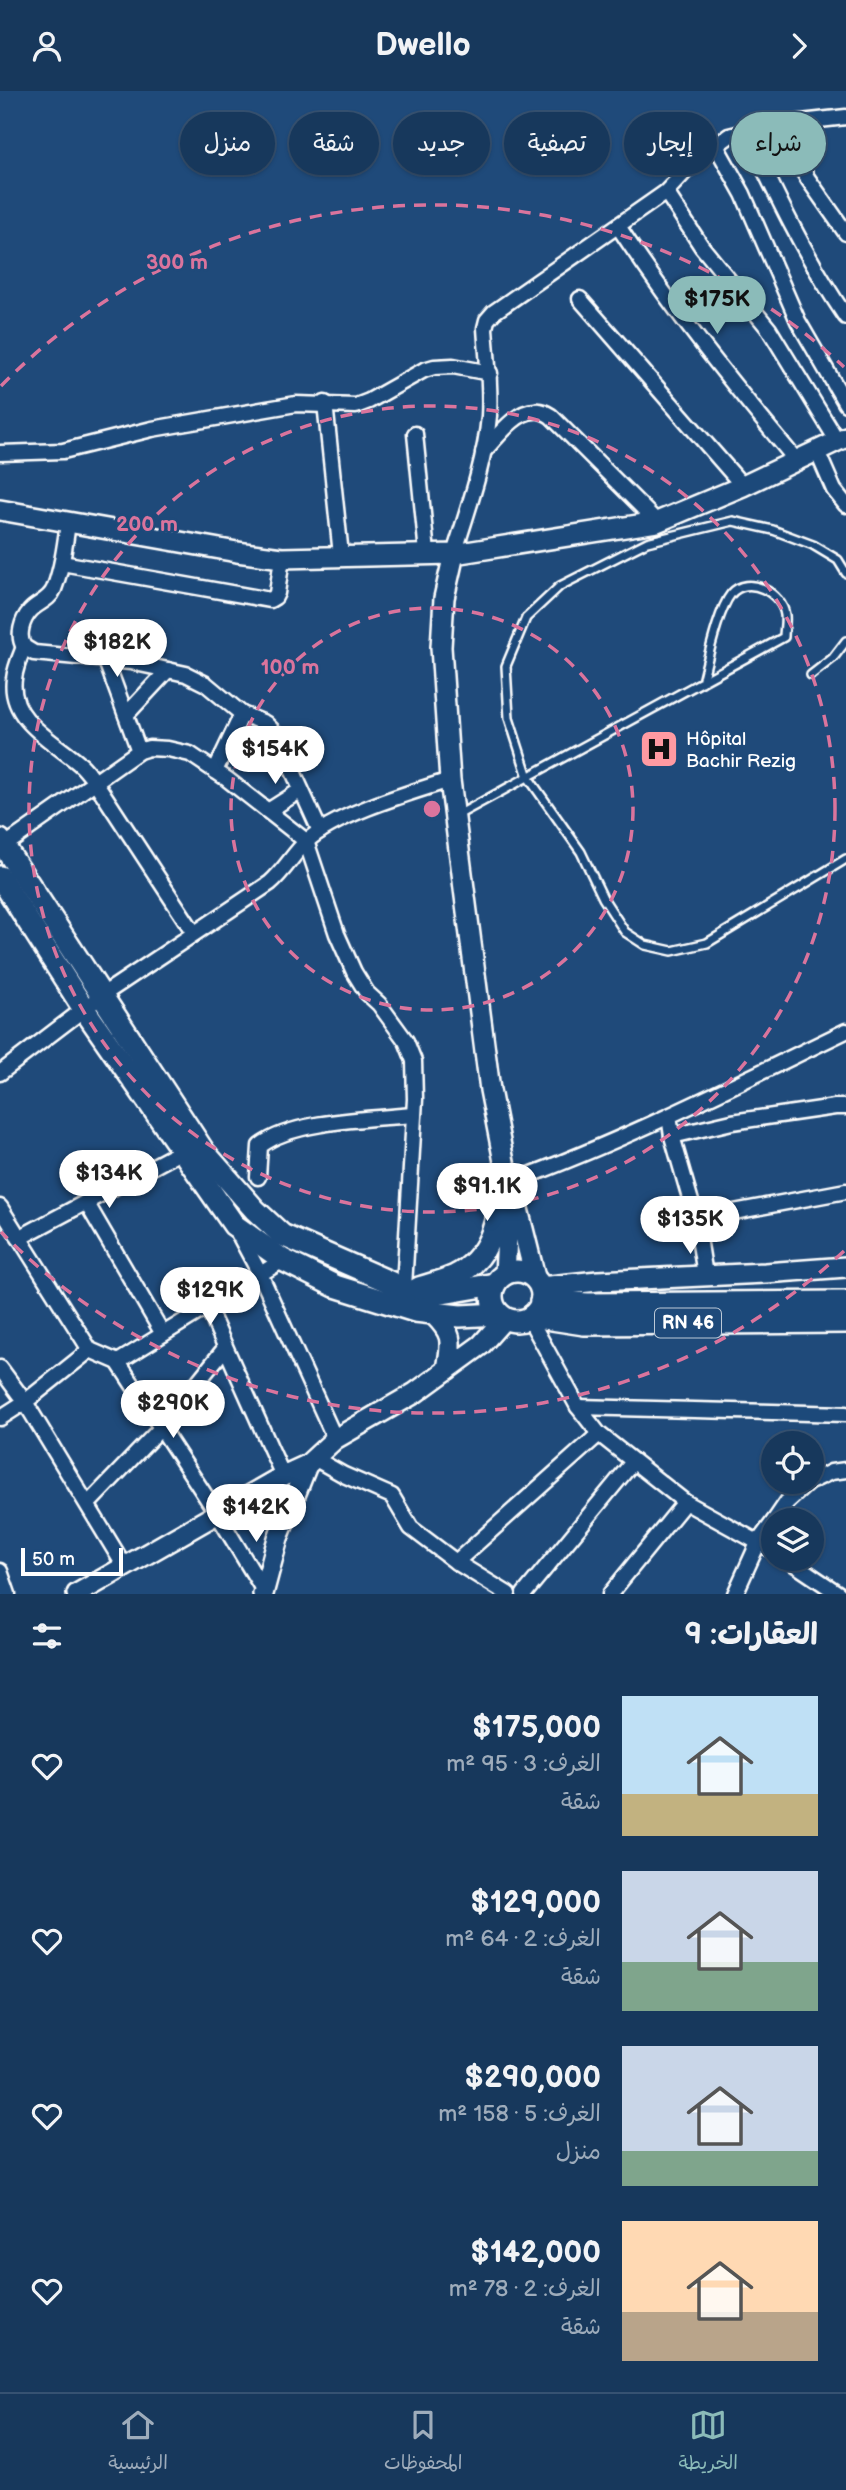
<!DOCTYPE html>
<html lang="ar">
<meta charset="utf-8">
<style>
:root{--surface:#17385c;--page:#203f62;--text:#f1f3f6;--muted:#9eacbb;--line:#365272;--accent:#8bbbb9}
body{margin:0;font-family:"Balsamiq Sans","Playpen Sans Arabic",sans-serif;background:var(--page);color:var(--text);direction:rtl;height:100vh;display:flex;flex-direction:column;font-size:26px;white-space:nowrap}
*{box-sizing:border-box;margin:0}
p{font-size:23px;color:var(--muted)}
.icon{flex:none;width:38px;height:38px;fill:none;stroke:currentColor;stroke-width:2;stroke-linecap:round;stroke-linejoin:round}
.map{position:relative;height:1503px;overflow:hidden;direction:ltr}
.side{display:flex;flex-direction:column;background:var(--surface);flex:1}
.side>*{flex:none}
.top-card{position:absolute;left:21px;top:21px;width:805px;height:63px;direction:rtl;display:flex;gap:14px}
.fabs{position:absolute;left:761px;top:1340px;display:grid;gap:14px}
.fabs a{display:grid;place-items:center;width:63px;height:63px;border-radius:50%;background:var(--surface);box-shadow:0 2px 5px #0004,0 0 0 2px var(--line);font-size:35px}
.scale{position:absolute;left:21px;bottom:18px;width:102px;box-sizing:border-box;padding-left:7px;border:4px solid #fff;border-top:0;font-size:19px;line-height:24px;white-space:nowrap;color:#fff;-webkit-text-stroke:5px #1f4a7a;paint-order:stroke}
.price{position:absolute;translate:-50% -60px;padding:0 16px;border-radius:24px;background:#fff;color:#222;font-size:23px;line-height:46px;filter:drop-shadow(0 2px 4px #0008)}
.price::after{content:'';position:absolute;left:50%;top:42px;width:21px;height:16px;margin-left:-10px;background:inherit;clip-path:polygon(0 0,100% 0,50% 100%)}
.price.on{background:var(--accent);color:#111}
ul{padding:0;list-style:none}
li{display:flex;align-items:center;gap:21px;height:175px;padding:0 28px}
li span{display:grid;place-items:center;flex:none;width:196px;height:140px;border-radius:0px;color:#555}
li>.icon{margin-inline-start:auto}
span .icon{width:84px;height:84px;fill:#fffc;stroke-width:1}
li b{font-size:30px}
h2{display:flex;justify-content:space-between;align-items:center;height:84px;padding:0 28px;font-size:30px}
.pill{padding:0 24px;border-radius:32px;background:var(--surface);box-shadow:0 2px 5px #0004,0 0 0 2px var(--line);font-size:24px;line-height:63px}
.pill.on{background:var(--accent);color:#111}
header{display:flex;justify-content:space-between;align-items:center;height:91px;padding:0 28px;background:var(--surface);font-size:32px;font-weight:600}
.tabs{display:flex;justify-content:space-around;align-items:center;height:98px;border-top:2px solid var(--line);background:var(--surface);font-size:19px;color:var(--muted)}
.tabs a{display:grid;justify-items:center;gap:4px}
.tabs .on{color:var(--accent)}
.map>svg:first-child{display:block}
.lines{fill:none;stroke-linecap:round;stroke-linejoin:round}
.lane-casing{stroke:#fff;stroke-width:12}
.street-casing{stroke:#fff;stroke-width:19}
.secondary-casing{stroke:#fff;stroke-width:24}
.primary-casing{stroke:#fff;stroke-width:26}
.lane{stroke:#1f4a7a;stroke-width:7}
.street{stroke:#1f4a7a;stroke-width:14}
.secondary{stroke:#1f4a7a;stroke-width:19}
.primary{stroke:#1f4a7a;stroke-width:21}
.ring{fill:none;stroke:#da749d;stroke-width:3.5;stroke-dasharray:12 9}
.labels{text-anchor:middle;stroke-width:5;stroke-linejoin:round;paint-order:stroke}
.shield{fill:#1f4a7a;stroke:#bcc9d7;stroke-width:2}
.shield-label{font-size:18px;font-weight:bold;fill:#fff}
.poi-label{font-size:19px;fill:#fff;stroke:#1f4a7a;text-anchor:start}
.centre{fill:#da749d;stroke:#1f4a7a;stroke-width:3.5}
.ring-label{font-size:21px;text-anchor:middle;font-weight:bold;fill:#da749d;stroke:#1f4a7a;stroke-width:5;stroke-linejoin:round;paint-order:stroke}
</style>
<header><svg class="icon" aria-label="forward" viewBox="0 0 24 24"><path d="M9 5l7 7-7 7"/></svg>Dwello<svg class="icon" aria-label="person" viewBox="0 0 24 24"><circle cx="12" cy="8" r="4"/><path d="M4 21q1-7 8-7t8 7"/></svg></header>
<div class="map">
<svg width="846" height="1503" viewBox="0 0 846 1503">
<rect width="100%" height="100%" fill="#1f4a7a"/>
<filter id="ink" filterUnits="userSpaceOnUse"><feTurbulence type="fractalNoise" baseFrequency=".0143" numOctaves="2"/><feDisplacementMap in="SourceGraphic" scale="14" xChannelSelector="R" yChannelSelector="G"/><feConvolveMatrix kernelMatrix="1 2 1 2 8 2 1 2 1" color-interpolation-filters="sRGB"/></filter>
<g filter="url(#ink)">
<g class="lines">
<g class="lane-casing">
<g id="lane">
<polyline points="846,482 838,469 813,454 773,439 733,430 647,451 560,495 526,527 506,575 509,627 528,686 581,761 603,807 625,841 645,854 672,860 707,852 846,768"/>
<polyline points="811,584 833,567 846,550"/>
<path d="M 456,725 L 784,546 C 784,539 786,531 785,524 C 782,502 748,483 731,503 C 718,519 708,568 702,591"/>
</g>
</g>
<g class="street-casing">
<g id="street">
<polyline points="774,34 808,88 846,142"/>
<path d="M 746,40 C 776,104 806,167 846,226"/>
<polyline points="715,53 743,103 798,230 846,313"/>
<polyline points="666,101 702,156 769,238 838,351"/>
<path d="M 618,135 C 672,218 733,294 796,369"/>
<polyline points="580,208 743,395"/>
<polyline points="325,312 341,464"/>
<polyline points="415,343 427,462"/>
<polyline points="817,360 834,399 846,414"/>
<path d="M 483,361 C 496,348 515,320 535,320 C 541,319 546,322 551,325 L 657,431"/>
<polyline points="0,362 63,360 152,338 296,313 356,315 369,310 424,279 434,276 453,275 490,282"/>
<path d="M 68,432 C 65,454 62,477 54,498 C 49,510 38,511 30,520 C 22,529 17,545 24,556 L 34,562 L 131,571 L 186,583 L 206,593 L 242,623 L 265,632 L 276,643 L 320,740"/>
<path d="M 454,463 C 468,418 485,371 489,325 C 491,295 487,267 485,237 L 487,229 L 494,221 L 666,101 L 695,70 L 729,45 L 774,34 L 846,26"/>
<polyline points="62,472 270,509 275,506 277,502 282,467"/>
<path d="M 24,556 C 20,566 15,577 14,588 C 8,630 57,652 82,675 C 87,680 91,686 96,692 L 194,842"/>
<polyline points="106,570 139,660"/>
<polyline points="126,624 168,579"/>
<polyline points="215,680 242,623"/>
<polyline points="268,720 301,699"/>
<polyline points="4,755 139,660 149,657 168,658 190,663 227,688 306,750 337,843 354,881 367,902 379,913 406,950 414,970 415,1008 404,1196"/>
<path d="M 0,982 L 101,905 L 270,792 C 285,779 293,763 306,751 C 333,724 412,701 450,689"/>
<polyline points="669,1025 672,1045 696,1128 705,1184"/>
<polyline points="672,1045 732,1031 835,1016 846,1016"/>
<path d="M 258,1086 L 260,1055 C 293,1029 372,1028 414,1024"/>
<path d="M 511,1091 C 626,1049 736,993 846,940"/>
<polyline points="86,1111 163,1243"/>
<polyline points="0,1116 90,1259 118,1271 218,1424 264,1500"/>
<polyline points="696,1128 846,1100"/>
<polyline points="237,1140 260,1183 335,1348"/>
<polyline points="19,1147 182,1060"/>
<polyline points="208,1217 283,1385"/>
<polyline points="529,1227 578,1316 599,1343 685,1411 774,1460"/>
<polyline points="118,1271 283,1169"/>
<polyline points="0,1277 25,1311 125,1476"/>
<polyline points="578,1316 846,1323"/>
<polyline points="0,1327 25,1311 90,1259"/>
<polyline points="314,1367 344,1384 392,1405 411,1437 456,1471 508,1503"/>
<polyline points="812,1390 831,1381 846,1379"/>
<polyline points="88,1413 161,1337 225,1257"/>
<polyline points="774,1430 787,1411 809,1391"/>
<polyline points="787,1468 839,1503"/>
<polyline points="456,1471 599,1343"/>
<polyline points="0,1480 8,1503"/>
<polyline points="524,1503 633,1371"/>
<polyline points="610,1503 685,1411"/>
<polyline points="735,1503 759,1450 774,1430"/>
</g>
</g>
<g class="secondary-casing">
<g id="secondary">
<polyline points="0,419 237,461 282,467 454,463 657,431 743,395 846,346"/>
<polyline points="454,463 444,507 441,556 450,689 490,999 506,1081 507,1144 505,1184"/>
<polyline points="514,1102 536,1190"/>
<polyline points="540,1196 598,1190 765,1182 846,1176"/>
<path d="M 434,1224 C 455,1245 451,1251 447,1279"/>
<polyline points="77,1503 283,1385 307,1374"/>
<polyline points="263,1503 278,1447 307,1374 335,1348 415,1302 481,1254 505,1227"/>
</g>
</g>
<g class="primary-casing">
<g id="primary">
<polyline points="0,749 204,1061 255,1119 282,1144 410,1200 437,1203 495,1193"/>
<polyline points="0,786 84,918 234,1134 283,1169 335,1195 415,1220 460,1225 499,1223"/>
<circle cx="517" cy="1205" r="25"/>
<path d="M 419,1197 C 431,1193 444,1190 455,1185 C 496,1165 498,1120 506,1081"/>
<polyline points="541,1210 588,1213 846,1211"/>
<polyline points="532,1225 584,1233 846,1231"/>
</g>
</g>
<use href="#lane" class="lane"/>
<use href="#street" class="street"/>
<use href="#secondary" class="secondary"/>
<use href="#primary" class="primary"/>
</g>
</g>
<g class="ring">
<circle cx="432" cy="718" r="201"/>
<circle cx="432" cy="718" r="403"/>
<path d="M844 1160A604 604 0 0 1 1 1141M1 295A604 604 0 0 1 844 276"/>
</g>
<defs>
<g id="hospital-square" transform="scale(2.0125)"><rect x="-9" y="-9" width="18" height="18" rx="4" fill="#ff9aa2" stroke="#1f4a7a"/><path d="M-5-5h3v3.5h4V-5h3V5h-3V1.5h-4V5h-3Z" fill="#111"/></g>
</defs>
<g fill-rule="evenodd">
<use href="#hospital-square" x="659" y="658"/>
</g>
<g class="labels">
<rect class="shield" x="655" y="1217.5" width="66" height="29" rx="5"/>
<g class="shield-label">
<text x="688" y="1238">RN 46</text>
</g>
<g class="poi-label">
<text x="686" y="654">Hôpital<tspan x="686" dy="22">Bachir Rezig</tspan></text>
</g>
</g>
<circle cx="432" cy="718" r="10" class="centre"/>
<g class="ring-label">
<text x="177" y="178">300 m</text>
<text x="147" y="440">200 m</text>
<text x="290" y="583">100 m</text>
</g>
</svg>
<div class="fabs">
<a><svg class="icon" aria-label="locate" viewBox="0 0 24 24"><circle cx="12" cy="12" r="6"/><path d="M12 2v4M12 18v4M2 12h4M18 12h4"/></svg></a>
<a><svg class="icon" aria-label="layers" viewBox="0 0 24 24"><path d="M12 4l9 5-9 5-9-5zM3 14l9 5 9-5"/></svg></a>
</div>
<div class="scale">50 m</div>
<b class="price on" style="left:717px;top:245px">$175K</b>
<b class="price" style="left:117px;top:588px">$182K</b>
<b class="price" style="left:275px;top:695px">$154K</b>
<b class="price" style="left:109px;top:1119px">$134K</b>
<b class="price" style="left:487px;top:1132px">$91.1K</b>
<b class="price" style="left:690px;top:1165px">$135K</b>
<b class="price" style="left:210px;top:1236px">$129K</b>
<b class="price" style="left:173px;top:1349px">$290K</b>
<b class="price" style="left:256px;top:1453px">$142K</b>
<div class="top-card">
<a class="pill on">شراء</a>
<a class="pill">إيجار</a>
<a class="pill">تصفية</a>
<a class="pill">جديد</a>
<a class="pill">شقة</a>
<a class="pill">منزل</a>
</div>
</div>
<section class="side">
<h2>العقارات: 9<svg class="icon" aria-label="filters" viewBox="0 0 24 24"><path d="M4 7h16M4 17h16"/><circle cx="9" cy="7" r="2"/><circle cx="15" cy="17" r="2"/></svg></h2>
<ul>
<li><span style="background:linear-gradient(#bfe0f5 70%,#c2b280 0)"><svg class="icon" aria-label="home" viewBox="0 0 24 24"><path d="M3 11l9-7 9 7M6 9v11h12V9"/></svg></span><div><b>$175,000</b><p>الغرف: 3 · 95 m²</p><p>شقة</p></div><svg class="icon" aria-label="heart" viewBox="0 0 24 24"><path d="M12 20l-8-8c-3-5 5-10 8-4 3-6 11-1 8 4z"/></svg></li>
<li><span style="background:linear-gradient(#c9d6e8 65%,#7fa58c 0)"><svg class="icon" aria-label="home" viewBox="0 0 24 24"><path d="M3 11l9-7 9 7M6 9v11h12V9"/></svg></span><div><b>$129,000</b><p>الغرف: 2 · 64 m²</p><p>شقة</p></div><svg class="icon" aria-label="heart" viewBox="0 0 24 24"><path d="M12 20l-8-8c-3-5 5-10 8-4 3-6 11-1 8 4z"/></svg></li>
<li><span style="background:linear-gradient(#c9d6e8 75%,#7fa58c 0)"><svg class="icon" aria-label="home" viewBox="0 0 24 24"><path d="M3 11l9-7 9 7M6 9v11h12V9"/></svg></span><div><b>$290,000</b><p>الغرف: 5 · 158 m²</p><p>منزل</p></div><svg class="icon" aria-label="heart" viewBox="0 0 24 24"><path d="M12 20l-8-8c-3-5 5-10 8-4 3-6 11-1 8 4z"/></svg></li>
<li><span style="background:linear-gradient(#ffd9b3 65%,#b9a48a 0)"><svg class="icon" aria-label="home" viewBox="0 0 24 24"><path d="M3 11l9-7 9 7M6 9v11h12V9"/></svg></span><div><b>$142,000</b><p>الغرف: 2 · 78 m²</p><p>شقة</p></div><svg class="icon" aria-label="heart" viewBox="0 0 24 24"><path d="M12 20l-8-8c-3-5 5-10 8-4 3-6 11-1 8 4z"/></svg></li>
</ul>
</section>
<nav class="tabs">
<a class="on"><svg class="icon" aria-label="map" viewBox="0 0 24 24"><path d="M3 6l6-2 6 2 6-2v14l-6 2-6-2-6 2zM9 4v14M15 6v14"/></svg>الخريطة</a>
<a><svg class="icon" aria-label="saved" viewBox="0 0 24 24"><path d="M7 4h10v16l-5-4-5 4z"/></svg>المحفوظات</a>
<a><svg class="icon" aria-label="home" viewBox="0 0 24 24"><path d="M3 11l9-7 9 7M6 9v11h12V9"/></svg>الرئيسية</a>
</nav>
